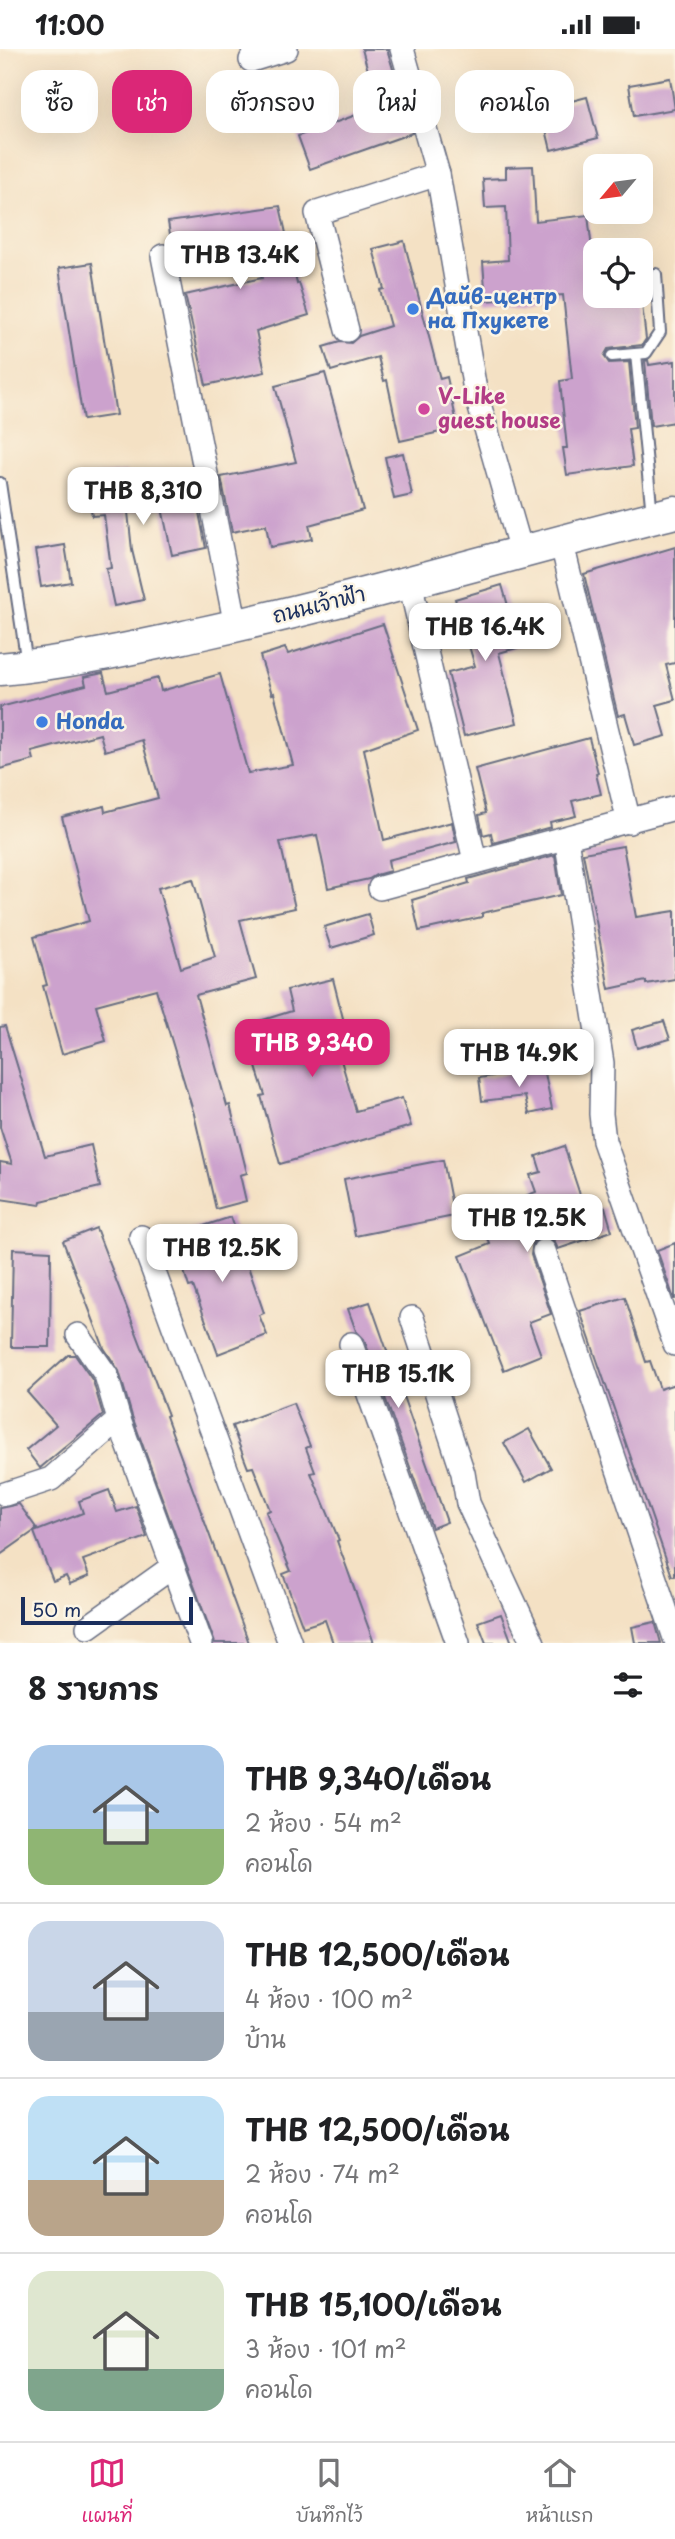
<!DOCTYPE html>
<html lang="th">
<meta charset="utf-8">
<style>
:root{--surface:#fff;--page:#f2f2f2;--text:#202124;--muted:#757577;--line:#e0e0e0;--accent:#db2777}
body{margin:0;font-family:"Playpen Sans","Playpen Sans Thai",sans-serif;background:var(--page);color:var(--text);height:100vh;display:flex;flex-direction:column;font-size:26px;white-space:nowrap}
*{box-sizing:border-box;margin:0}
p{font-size:23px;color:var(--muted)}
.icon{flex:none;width:38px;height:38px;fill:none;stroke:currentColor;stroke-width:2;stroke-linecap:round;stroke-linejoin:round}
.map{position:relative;height:1594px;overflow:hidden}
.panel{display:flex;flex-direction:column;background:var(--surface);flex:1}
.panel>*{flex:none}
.guide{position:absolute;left:21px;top:21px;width:634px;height:63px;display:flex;gap:14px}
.needle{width:46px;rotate:241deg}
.controls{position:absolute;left:583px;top:105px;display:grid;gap:14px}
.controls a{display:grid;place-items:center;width:70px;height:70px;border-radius:14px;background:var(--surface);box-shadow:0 7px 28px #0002;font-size:35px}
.scale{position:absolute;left:21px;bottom:18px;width:172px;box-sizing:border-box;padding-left:7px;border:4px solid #1b2f5e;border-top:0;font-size:19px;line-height:24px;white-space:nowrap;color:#1b2f5e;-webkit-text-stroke:5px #fcf5e5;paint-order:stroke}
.price{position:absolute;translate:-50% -60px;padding:0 16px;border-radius:14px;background:#fff;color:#222;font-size:23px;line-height:46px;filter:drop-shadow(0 2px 4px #0008)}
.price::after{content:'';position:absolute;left:50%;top:42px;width:21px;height:16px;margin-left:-10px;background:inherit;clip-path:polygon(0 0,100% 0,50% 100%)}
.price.on{background:var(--accent);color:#fff}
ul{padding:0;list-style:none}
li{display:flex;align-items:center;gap:21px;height:175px;padding:0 28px}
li+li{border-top:2px solid var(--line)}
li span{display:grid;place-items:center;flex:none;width:196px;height:140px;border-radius:21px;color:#555}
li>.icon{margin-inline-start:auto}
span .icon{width:84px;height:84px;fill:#fffc;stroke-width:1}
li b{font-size:30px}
h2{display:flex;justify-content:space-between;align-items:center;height:84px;padding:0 28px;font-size:30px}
.pill{padding:0 24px;border-radius:21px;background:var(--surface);box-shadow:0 7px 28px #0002;font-size:24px;line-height:63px}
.pill.on{background:var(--accent);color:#fff}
.status{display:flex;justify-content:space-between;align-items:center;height:49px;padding:0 35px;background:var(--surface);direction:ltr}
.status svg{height:19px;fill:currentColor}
.menu{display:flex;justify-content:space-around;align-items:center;height:98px;border-top:2px solid var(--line);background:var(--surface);font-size:19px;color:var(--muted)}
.menu a{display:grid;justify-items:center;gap:4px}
.menu .on{color:var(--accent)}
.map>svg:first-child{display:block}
.building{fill:#cca2cd;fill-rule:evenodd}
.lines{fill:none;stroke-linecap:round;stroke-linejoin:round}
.lane-casing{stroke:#676d82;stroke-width:14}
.street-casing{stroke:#676d82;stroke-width:26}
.secondary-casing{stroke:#676d82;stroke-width:35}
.lane{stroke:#fff;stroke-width:10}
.street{stroke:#fff;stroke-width:23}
.secondary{stroke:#fff;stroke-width:32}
.shop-dot{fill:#3f7fe0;stroke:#fcf5e5;stroke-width:2.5}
.hotel-dot{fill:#d1479c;stroke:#fcf5e5;stroke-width:2.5}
.labels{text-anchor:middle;stroke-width:5;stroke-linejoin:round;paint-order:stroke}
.shop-label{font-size:21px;font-weight:bold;fill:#366cbe;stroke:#fcf5e5;text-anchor:start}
.hotel-label{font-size:21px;font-weight:bold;fill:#b23c85;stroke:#fcf5e5;text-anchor:start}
.street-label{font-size:21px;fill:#1b2f5e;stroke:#fcf5e5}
</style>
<div class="status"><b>11:00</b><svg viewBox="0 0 49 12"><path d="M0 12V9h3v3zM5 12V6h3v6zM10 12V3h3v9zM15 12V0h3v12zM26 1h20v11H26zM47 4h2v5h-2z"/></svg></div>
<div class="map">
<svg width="675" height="1594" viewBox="0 0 675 1594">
<rect width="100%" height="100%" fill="#fcf5e5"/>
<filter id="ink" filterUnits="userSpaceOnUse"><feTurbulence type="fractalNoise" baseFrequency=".0143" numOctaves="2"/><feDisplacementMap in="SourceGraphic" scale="14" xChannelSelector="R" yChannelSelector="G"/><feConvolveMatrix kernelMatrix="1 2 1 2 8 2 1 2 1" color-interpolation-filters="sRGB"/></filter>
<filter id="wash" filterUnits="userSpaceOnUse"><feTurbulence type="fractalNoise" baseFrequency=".00686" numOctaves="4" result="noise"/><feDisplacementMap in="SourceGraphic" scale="28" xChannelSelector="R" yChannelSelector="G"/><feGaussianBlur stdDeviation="1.57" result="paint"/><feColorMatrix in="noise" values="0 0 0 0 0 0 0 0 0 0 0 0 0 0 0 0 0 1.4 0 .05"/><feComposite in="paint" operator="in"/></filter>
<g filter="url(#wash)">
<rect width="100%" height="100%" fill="#f4e1c4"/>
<g id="blocks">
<g class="building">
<polygon points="362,0 387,0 412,84 310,120 298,87 378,58"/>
<polygon points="670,29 675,60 634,67 629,36"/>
<polygon points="587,48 598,89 551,101 541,60"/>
<polygon points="533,117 536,172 588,166 593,209 595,209 595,247 641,247 646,290 642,296 608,300 604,307 609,314 629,313 635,379 628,380 633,417 567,426 563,399 567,399 560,332 572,330 563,246 486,252 483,213 508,211 506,158 485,159 483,130 506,129 506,118"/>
<polygon points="280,157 297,235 299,234 309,266 256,282 265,323 206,336 185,246 262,229 253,195 177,205 172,197 168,173"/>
<polygon points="404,192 440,330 447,328 458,379 400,392 387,331 384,332 378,308 331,322 323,298 340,293 351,294 359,287 390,277 380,241 384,240 373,200"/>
<polygon points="92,214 116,366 83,371 59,219"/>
<polygon points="648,311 649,316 675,312 675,373 651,377 645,312"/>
<polygon points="325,324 363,461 309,476 312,490 270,498 266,476 232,483 221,428 296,413 275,337"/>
<polygon points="403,404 412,446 394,450 385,408"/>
<polygon points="126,423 129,446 193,433 206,499 172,506 162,459 128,463 132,501 144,551 114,557 106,520 111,519 104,466 92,467 90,454 98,452 95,426"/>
<polygon points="65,496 71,533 41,538 35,501"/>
<polygon points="675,498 675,614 666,616 675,651 657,656 666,687 634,696 625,665 618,667 584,525"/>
<polygon points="502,536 520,598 499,604 517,674 464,687 448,624 475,617 455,550"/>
<path d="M 383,575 L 418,681 L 364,700 L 384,791 L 452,773 L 456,793 L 388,811 L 390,822 L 376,826 L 369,830 L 328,839 L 317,786 L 280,793 L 295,859 L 240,871 L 256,930 L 196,946 L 227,1057 L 230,1056 L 247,1124 L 240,1126 L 246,1152 L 216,1160 L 194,1065 L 156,940 L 96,956 L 106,992 L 62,1005 L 43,937 L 47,936 L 34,888 L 89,872 L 62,768 L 104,757 L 105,763 L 158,749 L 142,691 L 105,702 L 100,685 L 32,703 L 34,711 L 0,720 L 0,658 L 86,636 L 84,628 L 103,624 L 108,642 L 158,629 L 161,642 L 220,625 L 248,724 L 293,716 L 274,644 L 272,645 L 260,607 L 285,599 L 288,605 ZM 193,830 L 215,908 L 181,919 L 158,839 Z"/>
<polygon points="589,689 598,724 596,725 601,745 572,752 576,767 550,773 551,778 493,794 491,784 483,786 479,766 486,764 475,720"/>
<polygon points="623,797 636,868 675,862 675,930 646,935 646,932 609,940 583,804"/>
<polygon points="555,806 561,846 482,864 482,868 419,882 412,851 469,834 468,830"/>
<polygon points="368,865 374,886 331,899 324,878"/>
<polygon points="333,930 346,981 333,984 356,1062 402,1049 411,1077 280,1115 261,1047 265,1046 243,977 292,962 287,941"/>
<polygon points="664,972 670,990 637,999 632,981"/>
<polygon points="5,977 45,1107 91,1096 100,1138 41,1152 40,1156 0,1150 0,1113 12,1115 0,1078 0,978"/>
<polygon points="544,1019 552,1060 529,1065 525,1047 482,1052 479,1029"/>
<polygon points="564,1097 586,1164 605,1158 612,1182 558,1200 554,1192 547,1188 540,1189 533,1193 531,1206 551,1265 529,1273 541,1306 504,1321 460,1207 490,1195 479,1164 536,1143 530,1126 541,1123 536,1107"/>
<polygon points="443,1111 454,1167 355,1187 344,1130"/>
<polygon points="231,1168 264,1264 259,1266 267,1286 218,1305 193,1237 189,1238 173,1187"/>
<polygon points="96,1179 168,1366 166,1367 249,1594 215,1594 132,1367 119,1322 104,1299 63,1192"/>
<polygon points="675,1194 675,1250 674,1250 657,1201"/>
<polygon points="13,1200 51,1202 50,1298 11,1298"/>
<polygon points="625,1248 646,1313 650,1312 660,1340 675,1335 675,1527 672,1527 580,1262"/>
<polygon points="370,1253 447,1473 432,1479 364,1290 356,1282 348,1260"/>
<polygon points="68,1306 75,1306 93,1332 103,1366 40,1419 26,1401 56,1376 27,1343"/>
<polygon points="293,1354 310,1397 306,1399 315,1423 311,1424 339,1491 337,1492 374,1594 333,1594 325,1571 303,1578 283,1525 291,1522 266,1463 270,1461 253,1418 248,1419 232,1377"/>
<polygon points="529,1380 551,1419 526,1433 504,1394"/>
<polygon points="109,1441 117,1463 136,1457 147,1488 83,1511 89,1527 70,1535 66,1527 53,1532 34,1483 83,1464 79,1452"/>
<polygon points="19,1455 37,1480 0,1506 0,1459"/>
<polygon points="501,1565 512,1594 486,1594 478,1573"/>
<polygon points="655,1573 661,1594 635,1594 632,1578"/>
</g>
</g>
</g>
<g filter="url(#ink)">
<use href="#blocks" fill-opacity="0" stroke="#676d82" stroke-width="2"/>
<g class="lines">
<g class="lane-casing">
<g id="lane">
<polyline points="636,305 652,466"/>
<polyline points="612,307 646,304 660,283 656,225"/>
<polyline points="0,434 27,615"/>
</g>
</g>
<g class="street-casing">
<g id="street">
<polyline points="402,0 438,125 475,341 521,502"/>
<polyline points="251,11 286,0"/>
<polyline points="163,207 236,577"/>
<polyline points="347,281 317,164 438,125"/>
<polyline points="561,491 629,773"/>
<polyline points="410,534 475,812"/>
<polyline points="566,789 602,1014 601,1065 604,1092 675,1295"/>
<polyline points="380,839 675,759"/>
<polyline points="141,1188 290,1594"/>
<polyline points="544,1202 675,1589"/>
<polyline points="412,1269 463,1424 468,1454 533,1594"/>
<polyline points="78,1286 106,1326 119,1371 201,1594"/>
<polyline points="351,1295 458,1594"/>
<polyline points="5,1445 51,1430 119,1371"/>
<polyline points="88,1578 172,1518"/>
</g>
</g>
<g class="secondary-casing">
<path id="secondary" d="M 0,620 C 67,614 133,599 198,585 C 359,550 516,503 675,463"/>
</g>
<use href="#lane" class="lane"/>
<use href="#street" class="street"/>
<use href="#secondary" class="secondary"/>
</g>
</g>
<g class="shop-dot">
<circle cx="413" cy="260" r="7"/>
<circle cx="42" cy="673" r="7"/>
</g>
<circle class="hotel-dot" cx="424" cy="360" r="7"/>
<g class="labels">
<g class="shop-label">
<text x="427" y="255">Дайв-центр<tspan x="427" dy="24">на Пхукете</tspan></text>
<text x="56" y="680">Honda</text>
</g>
<g class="hotel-label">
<text x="438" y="355">V-Like<tspan x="438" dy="24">guest house</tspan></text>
</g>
<g class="street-label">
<text transform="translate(319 556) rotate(-14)" y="7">ถนนเจ้าฟ้า</text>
</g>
</g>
</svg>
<div class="controls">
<a><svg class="needle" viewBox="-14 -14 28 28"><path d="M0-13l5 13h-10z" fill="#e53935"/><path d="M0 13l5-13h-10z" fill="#757577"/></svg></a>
<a><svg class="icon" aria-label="locate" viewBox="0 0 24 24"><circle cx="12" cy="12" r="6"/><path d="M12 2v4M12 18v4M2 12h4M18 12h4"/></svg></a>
</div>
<div class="scale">50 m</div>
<b class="price" style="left:240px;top:242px">THB 13.4K</b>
<b class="price" style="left:143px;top:478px">THB 8,310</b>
<b class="price" style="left:485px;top:614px">THB 16.4K</b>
<b class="price on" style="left:312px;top:1030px">THB 9,340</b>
<b class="price" style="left:519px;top:1040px">THB 14.9K</b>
<b class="price" style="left:527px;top:1205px">THB 12.5K</b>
<b class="price" style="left:222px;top:1235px">THB 12.5K</b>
<b class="price" style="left:398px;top:1361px">THB 15.1K</b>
<div class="guide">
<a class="pill">ซื้อ</a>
<a class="pill on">เช่า</a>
<a class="pill">ตัวกรอง</a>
<a class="pill">ใหม่</a>
<a class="pill">คอนโด</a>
</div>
</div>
<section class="panel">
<h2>8 รายการ<svg class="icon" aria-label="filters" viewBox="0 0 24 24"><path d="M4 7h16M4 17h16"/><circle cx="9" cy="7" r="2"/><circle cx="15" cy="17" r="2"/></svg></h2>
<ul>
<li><span style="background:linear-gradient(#a9c7e8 60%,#8fb573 0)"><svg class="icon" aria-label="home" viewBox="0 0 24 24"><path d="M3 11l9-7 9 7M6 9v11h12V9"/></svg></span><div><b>THB 9,340/เดือน</b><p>2 ห้อง · 54 m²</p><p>คอนโด</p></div></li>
<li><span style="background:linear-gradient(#c9d6e8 65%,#9aa5b1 0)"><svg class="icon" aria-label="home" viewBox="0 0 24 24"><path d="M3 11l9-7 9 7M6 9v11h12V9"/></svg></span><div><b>THB 12,500/เดือน</b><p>4 ห้อง · 100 m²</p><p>บ้าน</p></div></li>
<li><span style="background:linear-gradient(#bfe0f5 60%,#b9a48a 0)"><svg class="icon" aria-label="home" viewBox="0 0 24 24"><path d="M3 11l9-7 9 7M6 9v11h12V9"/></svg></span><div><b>THB 12,500/เดือน</b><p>2 ห้อง · 74 m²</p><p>คอนโด</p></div></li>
<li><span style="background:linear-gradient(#dfe7d0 70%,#7fa58c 0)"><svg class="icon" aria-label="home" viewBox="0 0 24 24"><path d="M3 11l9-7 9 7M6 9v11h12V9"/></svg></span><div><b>THB 15,100/เดือน</b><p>3 ห้อง · 101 m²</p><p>คอนโด</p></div></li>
</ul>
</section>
<nav class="menu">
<a class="on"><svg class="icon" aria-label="map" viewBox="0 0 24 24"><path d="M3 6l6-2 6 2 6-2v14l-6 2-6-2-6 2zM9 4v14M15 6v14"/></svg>แผนที่</a>
<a><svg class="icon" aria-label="saved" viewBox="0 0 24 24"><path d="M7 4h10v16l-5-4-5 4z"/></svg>บันทึกไว้</a>
<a><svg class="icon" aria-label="home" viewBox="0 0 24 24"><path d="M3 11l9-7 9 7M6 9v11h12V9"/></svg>หน้าแรก</a>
</nav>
